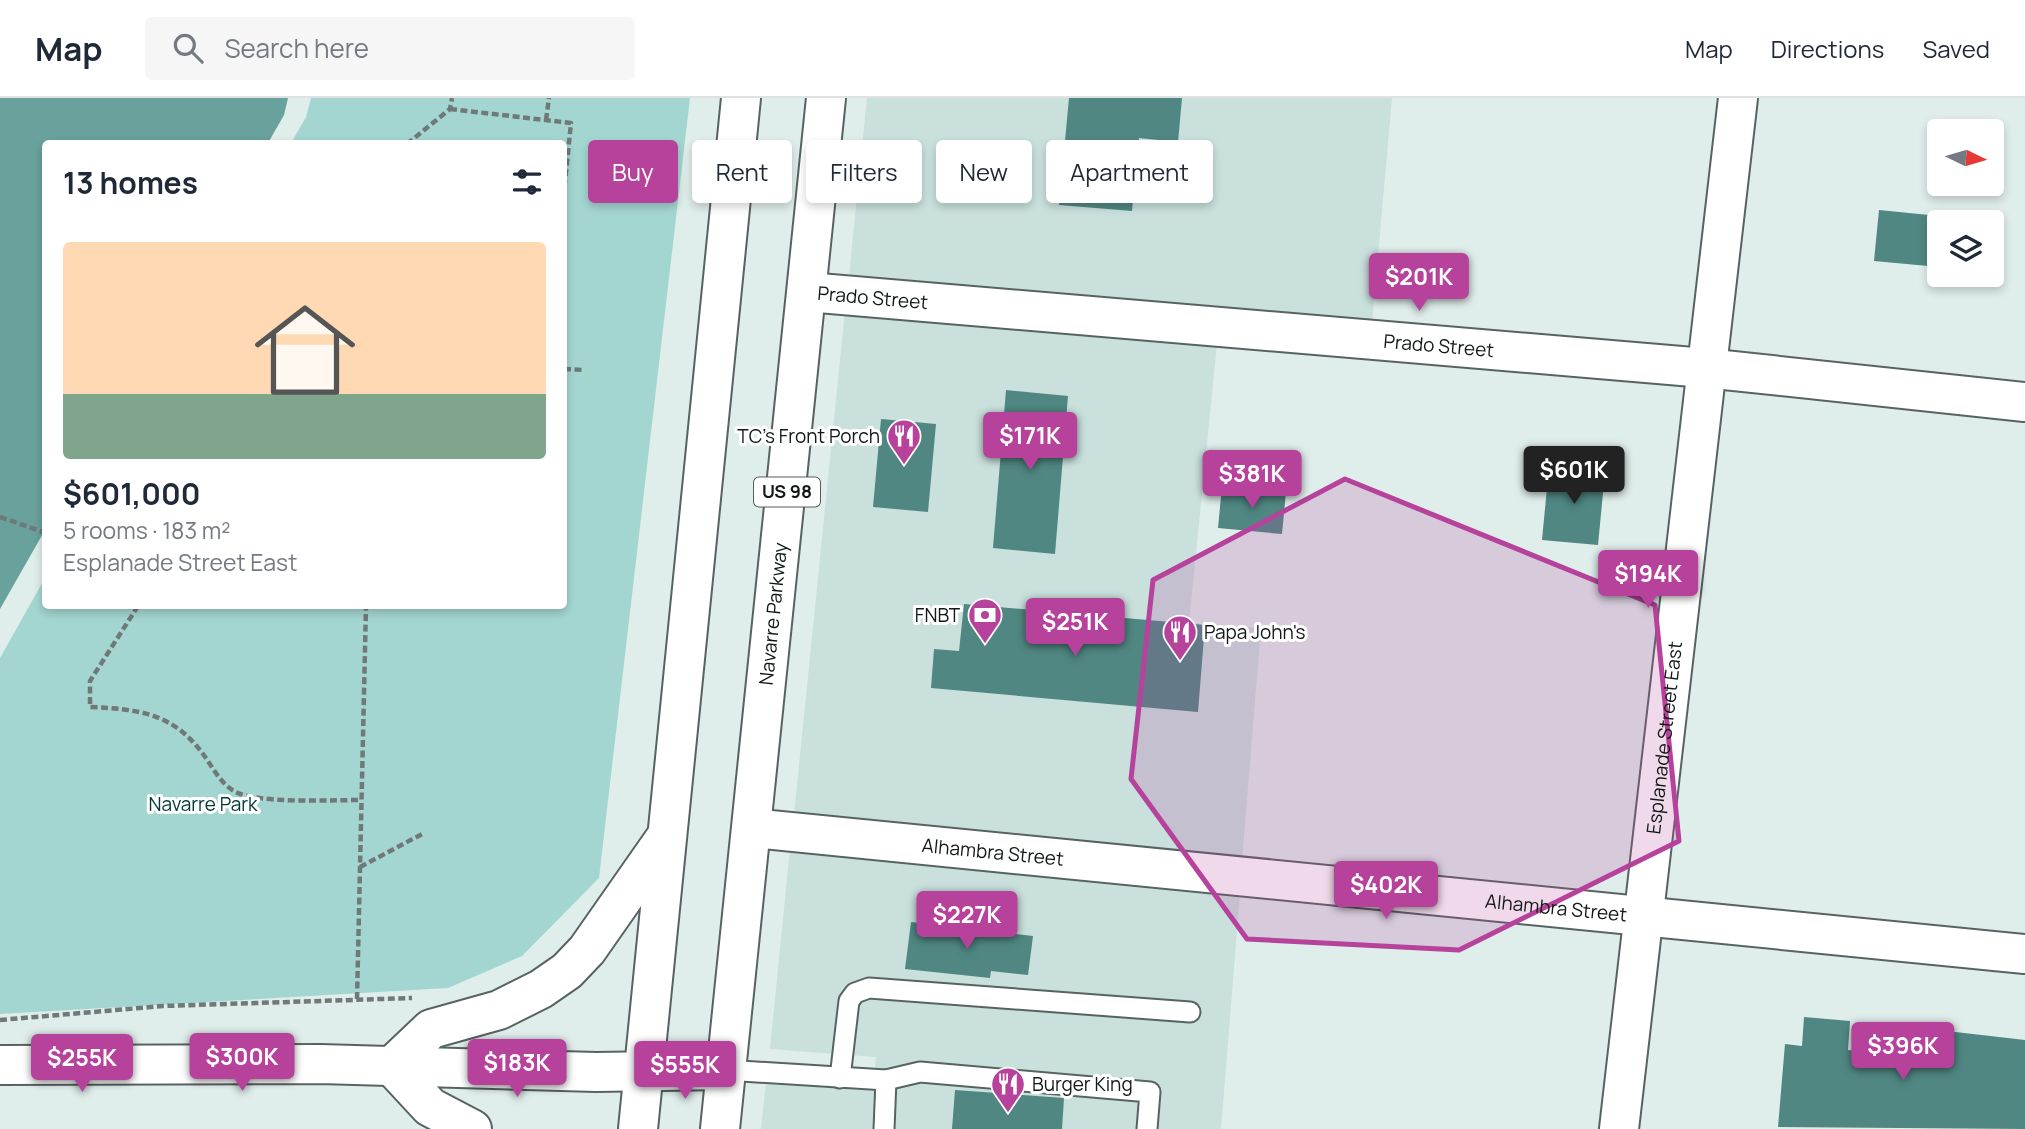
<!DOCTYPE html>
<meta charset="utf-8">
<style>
:root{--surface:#fff;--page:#f6f6f7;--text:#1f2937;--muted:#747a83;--line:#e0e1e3;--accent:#b6429c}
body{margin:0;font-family:Manrope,sans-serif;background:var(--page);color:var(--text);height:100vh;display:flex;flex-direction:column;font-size:26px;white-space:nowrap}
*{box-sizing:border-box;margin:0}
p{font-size:23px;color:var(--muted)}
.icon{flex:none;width:38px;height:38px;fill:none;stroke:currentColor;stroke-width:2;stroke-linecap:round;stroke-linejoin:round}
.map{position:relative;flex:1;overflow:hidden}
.details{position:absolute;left:42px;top:42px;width:525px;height:469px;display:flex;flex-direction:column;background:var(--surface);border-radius:7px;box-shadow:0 4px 10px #0003}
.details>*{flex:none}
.guide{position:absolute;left:588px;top:42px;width:665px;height:63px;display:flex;gap:14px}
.needle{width:46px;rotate:95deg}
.controls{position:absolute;left:1927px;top:21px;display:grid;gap:14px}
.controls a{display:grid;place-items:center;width:77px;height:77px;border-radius:7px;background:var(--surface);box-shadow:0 4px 10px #0003;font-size:35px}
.price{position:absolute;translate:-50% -60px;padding:0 16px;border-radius:7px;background:var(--accent);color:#fff;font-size:23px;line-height:46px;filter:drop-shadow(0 2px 4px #0008)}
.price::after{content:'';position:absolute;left:50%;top:42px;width:21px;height:16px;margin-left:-10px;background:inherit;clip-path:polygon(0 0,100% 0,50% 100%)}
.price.on{background:#222;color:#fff}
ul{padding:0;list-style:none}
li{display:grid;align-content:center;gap:14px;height:371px;padding:0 21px}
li+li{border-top:2px solid var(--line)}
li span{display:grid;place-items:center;height:217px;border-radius:7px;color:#555}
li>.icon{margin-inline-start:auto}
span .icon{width:126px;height:126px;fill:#fffc;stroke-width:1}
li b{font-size:30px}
h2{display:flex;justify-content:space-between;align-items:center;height:84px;padding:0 21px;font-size:30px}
.chip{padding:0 24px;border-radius:7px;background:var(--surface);box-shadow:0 4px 10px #0003;font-size:24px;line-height:63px}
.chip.on{background:var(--accent);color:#fff}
header{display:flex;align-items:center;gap:42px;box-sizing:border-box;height:98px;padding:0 35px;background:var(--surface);border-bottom:2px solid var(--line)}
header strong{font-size:33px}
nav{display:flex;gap:38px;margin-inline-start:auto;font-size:24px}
.search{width:490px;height:63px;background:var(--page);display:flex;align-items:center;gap:18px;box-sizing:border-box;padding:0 24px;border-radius:7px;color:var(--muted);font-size:26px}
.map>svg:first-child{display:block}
.built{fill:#c9e0dd}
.green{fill:#a4d6d1}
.water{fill:#69a19c}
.building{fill:#508782}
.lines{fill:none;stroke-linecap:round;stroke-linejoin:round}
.service-casing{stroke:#576362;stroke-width:23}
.minor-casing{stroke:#576362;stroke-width:42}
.secondary-casing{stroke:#576362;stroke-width:42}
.trunk-casing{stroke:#576362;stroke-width:42}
.path{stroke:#707979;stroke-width:4.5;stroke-dasharray:7 3.5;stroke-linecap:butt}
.service{stroke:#fff;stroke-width:19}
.minor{stroke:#fff;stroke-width:38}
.secondary{stroke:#fff;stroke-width:38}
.trunk{stroke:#fff;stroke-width:38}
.marked{fill:#b6429c;fill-opacity:0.2;stroke:#b6429c;stroke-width:5;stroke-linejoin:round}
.labels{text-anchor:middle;stroke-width:6;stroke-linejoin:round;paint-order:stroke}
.shield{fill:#fff;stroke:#595d5d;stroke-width:2}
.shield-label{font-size:18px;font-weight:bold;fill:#121717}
.street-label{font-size:19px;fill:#121717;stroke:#fff}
.poi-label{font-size:19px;fill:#121717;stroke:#fff;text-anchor:end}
.park-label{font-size:19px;fill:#003935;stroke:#fff}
</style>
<header>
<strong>Map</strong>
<div class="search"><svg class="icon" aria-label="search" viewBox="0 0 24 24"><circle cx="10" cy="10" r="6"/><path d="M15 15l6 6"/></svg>Search here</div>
<nav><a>Map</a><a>Directions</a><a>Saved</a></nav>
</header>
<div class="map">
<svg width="2025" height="1031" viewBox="0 0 2025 1031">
<rect width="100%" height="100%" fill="#dfedeb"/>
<g class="built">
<polygon points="867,0 1392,0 1372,224 849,179"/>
<polygon points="845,213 1217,245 1189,525 1261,530 1242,762 794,717"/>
<polygon points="790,751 1240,796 1221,1031 761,1031 766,985 873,993 876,959 770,951"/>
</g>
<polygon class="green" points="311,0 690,0 599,780 522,858 448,890 0,916 0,560 45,480 46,508 564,508 564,46 291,45 306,19"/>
<polygon class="water" points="0,0 288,0 284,17 268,45 46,46 45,432 0,511"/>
<g class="building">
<polygon points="1069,0 1182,0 1178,44 1139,40 1132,113 1059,107"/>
<polygon points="1879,112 1939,118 1939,169 1874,163"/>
<polygon points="1006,292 1068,298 1055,456 993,450"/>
<polygon points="881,321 936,326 928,414 873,409"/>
<polygon points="1549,369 1605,374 1598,447 1542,442"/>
<polygon points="1222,388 1286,394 1282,436 1218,430"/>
<polygon points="964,506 1205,527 1198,614 931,590 934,551 959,553"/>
<polygon points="911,824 1033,838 1028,877 991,873 990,880 905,871"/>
<polygon points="1804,919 1850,923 1848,952 1910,957 1912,929 2025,942 2025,1031 1778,1029 1785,946 1802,948"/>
<polygon points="955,992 1064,1000 1062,1031 952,1031"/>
</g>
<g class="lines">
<g class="service-casing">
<g id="service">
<polyline points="725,972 886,982 884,1031"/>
<polyline points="840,980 849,903 855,895 869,890 1190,914"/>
<polyline points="886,982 920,974 1150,994 1147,1031"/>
</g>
</g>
<g class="minor-casing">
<g id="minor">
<path id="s1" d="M 807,194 L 1705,270 L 2025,304"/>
<path id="s2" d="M 752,730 L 2025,856"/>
<path id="s3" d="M 1619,1031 L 1738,0"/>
</g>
</g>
<g class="secondary-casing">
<polyline id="secondary" points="0,967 320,966 596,974 725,972"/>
</g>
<g class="trunk-casing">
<g id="trunk">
<polyline points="472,1031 430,1009 392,968 431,931 499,912 541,891 567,873 587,852 666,739"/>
<polyline points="638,1031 741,0"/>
<path id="s4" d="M 720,1031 L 826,0"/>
</g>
</g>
<g class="path">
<polyline points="450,11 571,25 564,94"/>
<polyline points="546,22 549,0"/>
<polyline points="407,46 450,11 452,0"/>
<polyline points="564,271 584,272"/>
<polyline points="0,419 46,435"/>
<path d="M 138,508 L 90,583 L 90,609 C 138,611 173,615 203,656 C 212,668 220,685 234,693 C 254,706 334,702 361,702"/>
<polyline points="360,769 424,735"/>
<polyline points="357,901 366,508"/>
<polyline points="0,922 163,908 412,900"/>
</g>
<use href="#service" class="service"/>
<use href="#minor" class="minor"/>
<use href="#secondary" class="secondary"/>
<use href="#trunk" class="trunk"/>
</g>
<path class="marked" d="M 1345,381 L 1655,507 L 1679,743 L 1459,852 L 1247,841 L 1131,681 L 1153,482 Z"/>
<defs>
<g id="restaurant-pin" transform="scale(1.75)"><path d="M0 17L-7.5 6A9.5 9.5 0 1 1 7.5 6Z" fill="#b6429c" stroke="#fff"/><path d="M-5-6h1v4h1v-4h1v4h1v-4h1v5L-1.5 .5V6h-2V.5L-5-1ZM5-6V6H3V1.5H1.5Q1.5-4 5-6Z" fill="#fff"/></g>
<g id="bank-pin" transform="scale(1.75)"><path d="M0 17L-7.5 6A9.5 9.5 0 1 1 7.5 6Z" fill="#b6429c" stroke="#fff"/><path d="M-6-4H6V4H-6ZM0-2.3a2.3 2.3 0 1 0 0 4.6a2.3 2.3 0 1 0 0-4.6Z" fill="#fff"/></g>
</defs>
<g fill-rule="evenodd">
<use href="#restaurant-pin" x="904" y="338"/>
<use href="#bank-pin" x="985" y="517"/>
<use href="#restaurant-pin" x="1180" y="534"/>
<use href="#restaurant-pin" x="1008" y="986"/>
</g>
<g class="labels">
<rect class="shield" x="754" y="379.5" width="66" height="29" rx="5"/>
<g class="shield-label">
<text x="787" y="400">US 98</text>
</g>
<g class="street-label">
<text dy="7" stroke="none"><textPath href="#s1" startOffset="66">Prado Street</textPath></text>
<text dy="7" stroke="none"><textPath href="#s1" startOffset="634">Prado Street</textPath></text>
<text dy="7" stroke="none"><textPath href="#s4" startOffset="518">Navarre Parkway</textPath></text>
<text dy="7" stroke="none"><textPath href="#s3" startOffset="394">Esplanade Street East</textPath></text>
<text dy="7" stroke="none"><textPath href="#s2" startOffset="242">Alhambra Street</textPath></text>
<text dy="7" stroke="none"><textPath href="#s2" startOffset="808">Alhambra Street</textPath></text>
</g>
<g class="poi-label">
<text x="880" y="345">TC's Front Porch</text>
<text x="960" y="524">FNBT</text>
<text x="1204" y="541" text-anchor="start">Papa John's</text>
<text x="1032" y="993" text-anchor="start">Burger King</text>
</g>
<g class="park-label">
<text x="203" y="713">Navarre Park</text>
</g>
</g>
</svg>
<div class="controls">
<a><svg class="needle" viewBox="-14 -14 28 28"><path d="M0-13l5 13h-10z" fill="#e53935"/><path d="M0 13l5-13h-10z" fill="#747a83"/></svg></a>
<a><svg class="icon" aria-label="layers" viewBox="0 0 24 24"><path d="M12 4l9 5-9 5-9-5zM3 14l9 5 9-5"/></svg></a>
</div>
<b class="price" style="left:1419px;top:215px">$201K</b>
<b class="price" style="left:1030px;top:374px">$171K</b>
<b class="price on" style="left:1574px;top:408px">$601K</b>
<b class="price" style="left:1252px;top:412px">$381K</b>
<b class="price" style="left:1648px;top:512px">$194K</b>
<b class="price" style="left:1075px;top:560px">$251K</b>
<b class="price" style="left:1386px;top:823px">$402K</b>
<b class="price" style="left:967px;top:853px">$227K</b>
<b class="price" style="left:1903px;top:984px">$396K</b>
<b class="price" style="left:242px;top:995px">$300K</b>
<b class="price" style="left:82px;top:996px">$255K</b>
<b class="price" style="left:517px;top:1001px">$183K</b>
<b class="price" style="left:685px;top:1003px">$555K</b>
<div class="guide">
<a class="chip on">Buy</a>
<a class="chip">Rent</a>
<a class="chip">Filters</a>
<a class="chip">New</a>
<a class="chip">Apartment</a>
</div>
<section class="details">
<h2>13 homes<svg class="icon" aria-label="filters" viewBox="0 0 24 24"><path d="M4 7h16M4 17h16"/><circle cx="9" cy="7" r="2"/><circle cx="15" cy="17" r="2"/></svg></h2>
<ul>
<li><span style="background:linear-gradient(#ffd9b3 70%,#7fa58c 0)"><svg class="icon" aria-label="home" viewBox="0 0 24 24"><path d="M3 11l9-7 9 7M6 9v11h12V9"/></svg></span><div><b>$601,000</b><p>5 rooms · 183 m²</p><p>Esplanade Street East</p></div></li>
</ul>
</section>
</div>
